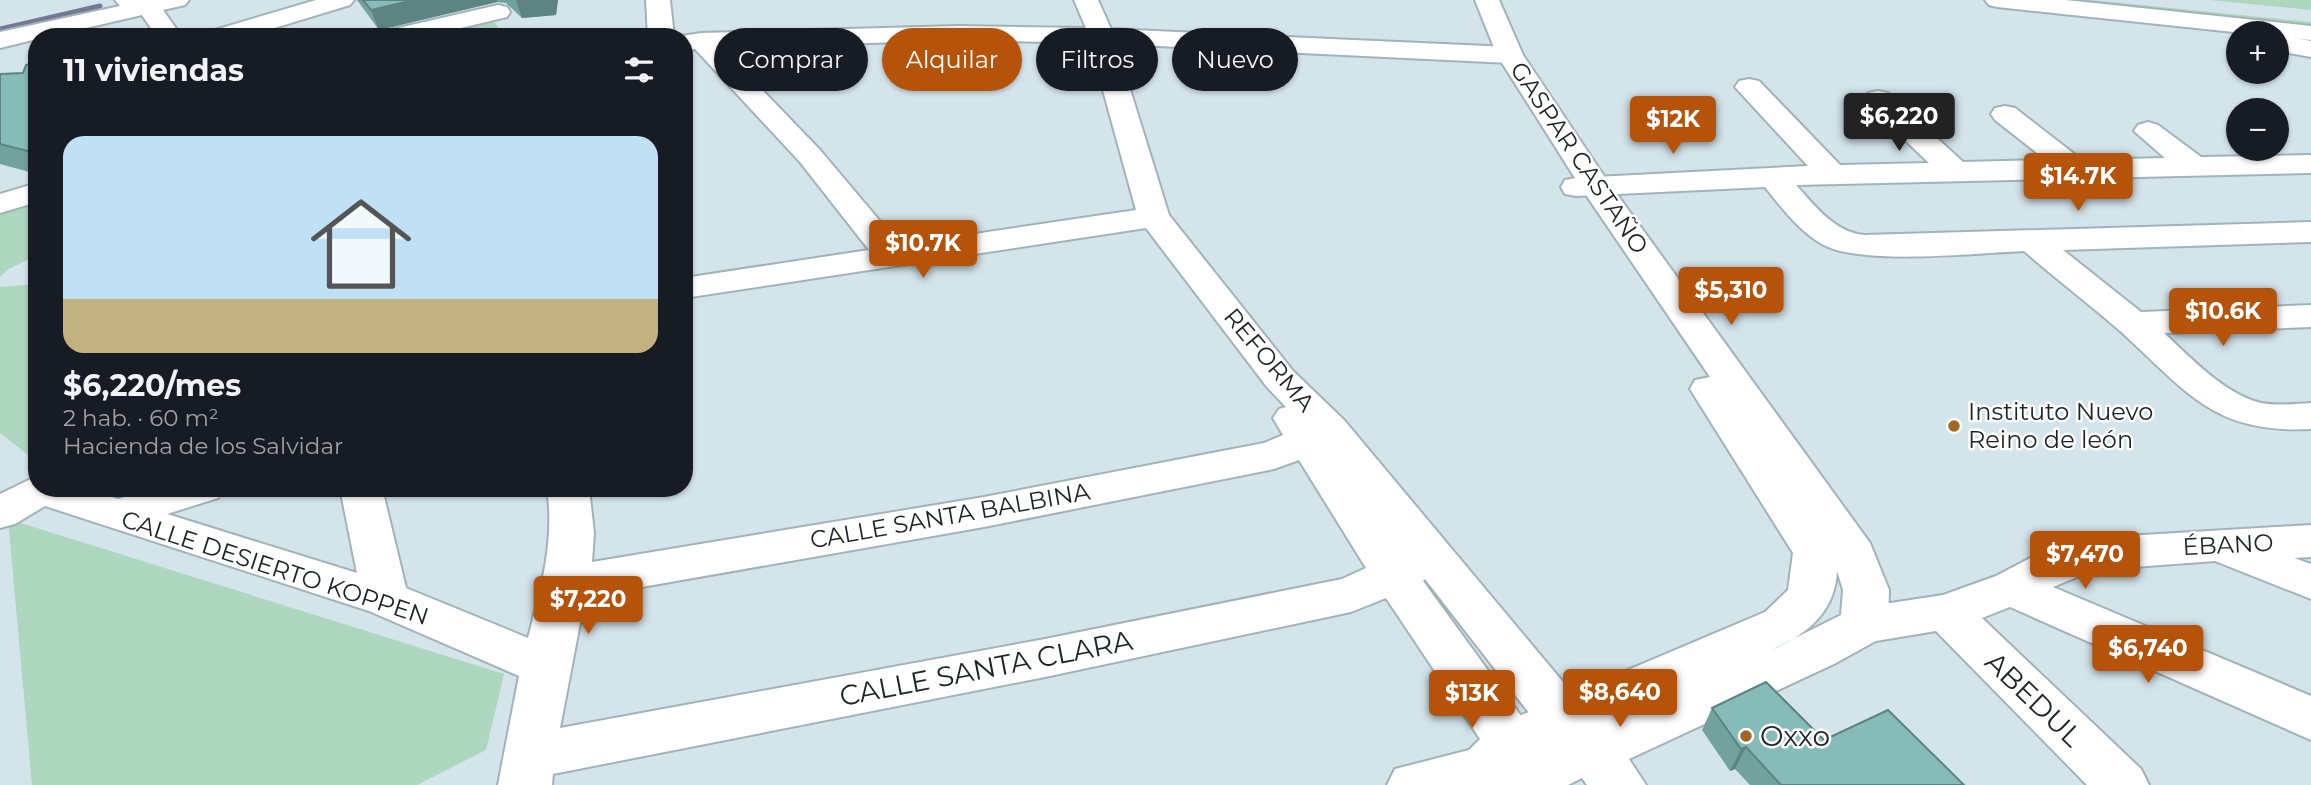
<!DOCTYPE html>
<html lang="es">
<meta charset="utf-8">
<style>
:root{--surface:#171b24;--page:#242831;--text:#f1f3f6;--muted:#9ea1a6;--accent:#b45309}
body{margin:0;font-family:Montserrat,sans-serif;background:var(--page);color:var(--text);height:100vh;display:flex;flex-direction:column;font-size:26px;white-space:nowrap}
*{box-sizing:border-box;margin:0}
p{font-size:23px;color:var(--muted)}
.icon{flex:none;width:38px;height:38px;fill:none;stroke:currentColor;stroke-width:2;stroke-linecap:round;stroke-linejoin:round}
.map{position:relative;flex:1;overflow:hidden}
.side{position:absolute;left:28px;top:28px;width:665px;height:469px;display:flex;flex-direction:column;background:var(--surface);border-radius:28px;box-shadow:0 2px 5px #0004}
.side>*{flex:none}
.guide{position:absolute;left:714px;top:28px;width:665px;height:63px;display:flex;gap:14px}
.buttons{position:absolute;left:2226px;top:21px;display:grid;gap:14px}
.buttons a{display:grid;place-items:center;width:63px;height:63px;border-radius:50%;background:var(--surface);box-shadow:0 2px 5px #0004;font-size:35px}
.price{position:absolute;translate:-50% -60px;padding:0 16px;border-radius:7px;background:var(--accent);color:#fff;font-size:23px;line-height:46px;filter:drop-shadow(0 2px 4px #0008)}
.price::after{content:'';position:absolute;left:50%;top:42px;width:21px;height:16px;margin-left:-10px;background:inherit;clip-path:polygon(0 0,100% 0,50% 100%)}
.price.current{background:#222;color:#fff}
ul{padding:0;list-style:none}
li{display:grid;align-content:center;gap:14px;height:371px;padding:0 35px}
li span{display:grid;place-items:center;height:217px;border-radius:21px;color:#555}
li>.icon{margin-inline-start:auto}
span .icon{width:126px;height:126px;fill:#fffc;stroke-width:1}
li b{font-size:30px}
h2{display:flex;justify-content:space-between;align-items:center;height:84px;padding:0 35px;font-size:30px}
.tag{padding:0 24px;border-radius:32px;background:var(--surface);box-shadow:0 2px 5px #0004;font-size:24px;line-height:63px}
.tag.current{background:var(--accent);color:#fff}
.map>svg:first-child{display:block}
.green{fill:#aed7bf}
.lines{fill:none;stroke-linecap:round;stroke-linejoin:round}
.stream{stroke:#757895;stroke-width:5}
.minor-casing{stroke:#a2b3b8;stroke-width:4}
.major-casing{stroke:#a2b3b8;stroke-width:4}
.minor{fill:#fff;fill-rule:evenodd}
.major{fill:#fff;fill-rule:evenodd}
.wall{fill:#72a29e}
.shaded-wall{fill:#5d8481}
.building{fill:#85bcb8;stroke:#5d8481;stroke-width:2}
.poi-dot{fill:#9f6824;stroke:#fff;stroke-width:2.5}
.labels{text-anchor:middle;stroke-width:5;stroke-linejoin:round;paint-order:stroke}
.street-label{font-size:24px;fill:#1d2326;stroke:#fff}
.poi-label{font-size:24px;fill:#1d2326;stroke:#fff;text-anchor:start}
.near-street-label{font-size:28px;fill:#1d2326;stroke:#fff}
.near-poi-label{font-size:28px;fill:#1d2326;stroke:#fff;text-anchor:start}
</style>
<div class="map">
<svg width="2311" height="785" viewBox="0 0 2311 785">
<rect width="100%" height="100%" fill="#d3e4ea"/>
<g class="green">
<polygon points="2054,0 2092,0 2311,22 2311,26"/>
<polygon points="2209,0 2311,0 2311,10"/>
<polygon points="489,16 506,37 398,37"/>
<polygon points="37,198 37,255 7,270 0,277 0,212"/>
<polygon points="37,284 35,460 0,433 0,287"/>
<polygon points="8,519 504,674 486,750 417,785 32,785"/>
</g>
<g class="lines">
<polyline class="stream" points="0,29 100,6"/>
<g class="minor-casing">
<g id="minor">
<polygon points="115,0 189,0 185,5 163,10 182,37 157,37 142,15 47,37 37,37 37,39 0,48 0,32 120,6"/>
<polygon points="316,0 354,0 350,5 245,37 205,37 208,32"/>
<polygon points="646,0 670,0 674,37 648,37"/>
<path d="M 1074,0 L 1098,0 L 1111,29 L 1510,47 L 1519,50 L 1523,55 L 1519,60 L 1510,63 L 1116,44 L 1169,215 L 1293,371 L 1344,420 L 1583,706 L 1590,721 L 1583,736 L 1565,742 L 1547,736 L 1425,579 L 1423,581 L 1529,727 L 1537,742 L 1529,758 L 1535,771 L 1529,785 L 1387,785 L 1395,769 L 1469,750 L 1480,739 L 1386,598 L 1351,612 L 1045,677 L 553,774 L 552,785 L 498,785 L 519,676 L 369,611 L 45,506 L 15,524 L 0,528 L 0,494 L 37,476 L 37,488 L 84,488 L 118,499 L 153,488 L 224,488 L 218,498 L 167,514 L 357,573 L 340,488 L 382,488 L 406,588 L 528,638 C 541,588 555,541 547,488 L 589,488 L 594,533 L 592,562 L 984,497 L 1264,443 L 1283,435 L 1273,418 L 1279,409 L 1286,407 L 1267,387 L 1146,228 L 684,298 L 684,278 L 869,250 L 800,162 L 695,49 L 684,50 L 684,37 L 675,37 L 701,33 L 958,26 L 1086,28 ZM 958,40 L 1090,43 L 1136,210 L 900,245 L 820,150 L 722,48 ZM 1299,460 L 1366,568 L 1342,579 L 1045,639 L 560,728 L 585,597 L 984,527 L 1274,469 Z"/>
<polygon points="498,5 507,7 510,12 507,17 423,37 378,37 381,32"/>
<polygon points="2277,35 2311,41 2311,57 2277,51"/>
<path d="M 1749,79 L 1759,81 L 1840,165 L 1929,163 L 1868,105 L 1864,99 L 1868,93 L 1878,91 L 1888,93 L 1963,162 L 2046,160 L 1995,120 L 1991,114 L 1995,108 L 2005,106 L 2015,108 L 2082,160 L 2165,158 L 2134,131 L 2138,125 L 2148,122 L 2158,125 L 2201,157 L 2311,155 L 2311,173 L 1796,185 C 1815,206 1835,233 1865,235 L 2311,222 L 2311,242 L 2063,250 L 2141,312 L 2311,305 L 2311,327 L 2164,333 C 2191,358 2224,394 2261,403 C 2277,406 2295,404 2311,403 L 2311,429 C 2212,434 2186,390 2119,330 C 2088,303 2055,278 2024,251 C 1977,253 1859,266 1822,244 C 1799,231 1781,207 1765,187 L 1576,196 L 1565,194 L 1561,187 L 1565,180 L 1576,178 L 1808,166 L 1735,87 L 1739,81 Z"/>
<polygon points="37,183 37,202 0,213 0,194"/>
<polygon points="2311,525 2311,557 2294,558 2311,564 2311,599 2215,561 2094,570 2053,587 2311,696 2311,740 2010,607 1982,618 2141,769 2149,785 2087,785 1936,631 1864,643 1847,638 1840,625 1847,612 1864,607 1943,595 1996,576 2036,555 2093,538"/>
</g>
</g>
<g class="major-casing">
<g id="major">
<path d="M 1475,0 L 1499,0 L 1523,55 L 1608,182 L 1870,543 L 1889,590 L 1888,625 L 1881,638 L 1834,664 L 1629,759 L 1646,785 L 1587,785 L 1582,778 L 1568,785 L 1511,785 L 1485,742 L 1493,727 L 1765,612 L 1788,590 L 1793,553 L 1690,389 L 1695,380 L 1710,377 L 1580,186 L 1497,55 ZM 1837,571 L 1843,590 L 1841,615 L 1771,650 C 1806,635 1835,613 1837,571 Z"/>
<polygon points="1985,0 2066,0 2311,26 2311,40 2277,37 2277,33 2243,33 1997,7 1989,5"/>
</g>
</g>
<use href="#minor" class="minor"/>
<use href="#major" class="major"/>
</g>
<g class="wall">
<polygon points="357,0 558,0 556,15 522,18 506,3 497,2 379,30"/>
<polygon points="37,62 37,174 0,164 0,74 23,73"/>
<polygon points="1712,708 1824,740 1964,785 1750,785 1735,769 1730,771 1702,730"/>
</g>
<g class="shaded-wall">
<polygon points="414,0 497,0 497,2 379,30 371,10"/>
<polygon points="516,0 558,0 556,15 522,18"/>
<polygon points="37,150 37,162 31,152"/>
<polygon points="1746,747 1735,769 1730,771 1741,749"/>
</g>
<g class="building">
<polygon points="363,0 414,0 371,10"/>
<polygon points="151,31 155,37 129,37"/>
<polygon points="37,62 37,150 31,152 0,144 0,74 23,73 26,65"/>
<polygon points="1766,682 1824,740 1888,710 1964,785 1781,785 1746,747 1741,749 1712,708"/>
</g>
<g class="poi-dot">
<circle cx="1954" cy="426" r="7"/>
<circle cx="1746" cy="736" r="7"/>
</g>
<g class="labels">
<g class="street-label">
<text transform="translate(1579 158) rotate(56)" y="8">GASPAR CASTAÑO</text>
<text transform="translate(1269 360) rotate(50)" y="8">REFORMA</text>
<text transform="translate(950 516) rotate(-10)" y="8">CALLE SANTA BALBINA</text>
<text transform="translate(2228 545) rotate(-3)" y="8">ÉBANO</text>
<text transform="translate(275 568) rotate(18)" y="8">CALLE DESIERTO KOPPEN</text>
</g>
<g class="poi-label">
<text x="1968" y="420">Instituto Nuevo<tspan x="1968" dy="28">Reino de león</tspan></text>
</g>
<g class="near-street-label">
<text transform="translate(986 668) rotate(-11)" y="10">CALLE SANTA CLARA</text>
<text transform="translate(2034 699) rotate(44)" y="10">ABEDUL</text>
</g>
<g class="near-poi-label">
<text x="1760" y="746">Oxxo</text>
</g>
</g>
</svg>
<div class="buttons">
<a>+</a>
<a>−</a>
</div>
<b class="price current" style="left:1899px;top:153px">$6,220</b>
<b class="price" style="left:1673px;top:156px">$12K</b>
<b class="price" style="left:2078px;top:213px">$14.7K</b>
<b class="price" style="left:923px;top:280px">$10.7K</b>
<b class="price" style="left:1731px;top:327px">$5,310</b>
<b class="price" style="left:2223px;top:348px">$10.6K</b>
<b class="price" style="left:2085px;top:591px">$7,470</b>
<b class="price" style="left:588px;top:636px">$7,220</b>
<b class="price" style="left:2148px;top:685px">$6,740</b>
<b class="price" style="left:1620px;top:729px">$8,640</b>
<b class="price" style="left:1472px;top:730px">$13K</b>
<div class="guide">
<a class="tag">Comprar</a>
<a class="tag current">Alquilar</a>
<a class="tag">Filtros</a>
<a class="tag">Nuevo</a>
</div>
<section class="side">
<h2>11 viviendas<svg class="icon" aria-label="filters" viewBox="0 0 24 24"><path d="M4 7h16M4 17h16"/><circle cx="9" cy="7" r="2"/><circle cx="15" cy="17" r="2"/></svg></h2>
<ul>
<li><span style="background:linear-gradient(#bfe0f5 75%,#c2b280 0)"><svg class="icon" aria-label="home" viewBox="0 0 24 24"><path d="M3 11l9-7 9 7M6 9v11h12V9"/></svg></span><div><b>$6,220/mes</b><p>2 hab. · 60 m²</p><p>Hacienda de los Salvidar</p></div></li>
</ul>
</section>
</div>
